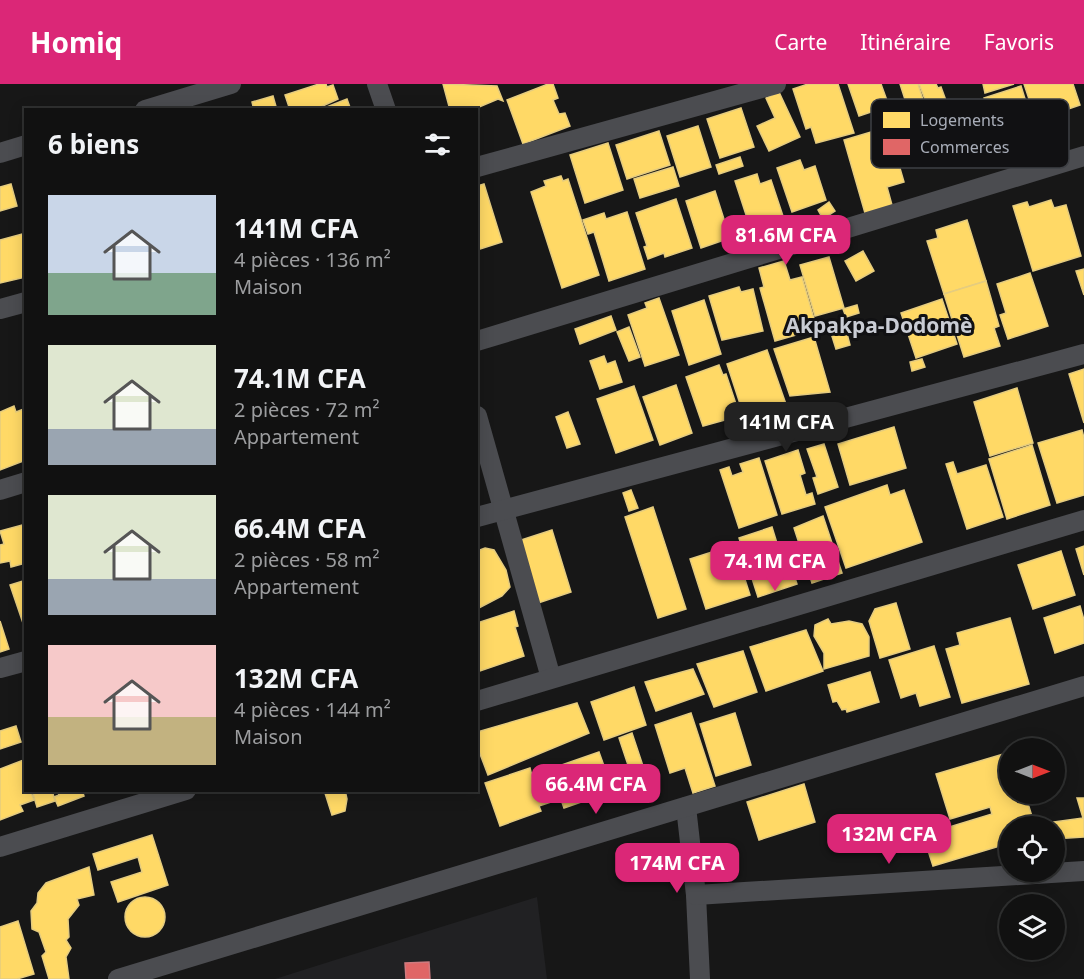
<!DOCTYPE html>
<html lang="fr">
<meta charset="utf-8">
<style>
:root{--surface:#111;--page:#1e1f1f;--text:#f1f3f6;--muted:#9c9d9f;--line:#303131;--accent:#db2777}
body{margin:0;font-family:"Noto Sans",sans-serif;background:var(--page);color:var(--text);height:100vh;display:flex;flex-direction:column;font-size:22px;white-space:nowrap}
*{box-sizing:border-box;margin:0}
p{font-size:20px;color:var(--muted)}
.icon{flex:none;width:33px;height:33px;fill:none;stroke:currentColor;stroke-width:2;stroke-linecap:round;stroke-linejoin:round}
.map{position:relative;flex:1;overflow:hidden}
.details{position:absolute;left:24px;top:24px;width:454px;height:684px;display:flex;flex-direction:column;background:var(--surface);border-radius:0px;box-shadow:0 3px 15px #0003,0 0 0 2px var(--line)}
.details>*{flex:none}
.needle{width:39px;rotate:90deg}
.buttons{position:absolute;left:999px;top:654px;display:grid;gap:12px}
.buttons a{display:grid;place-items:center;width:66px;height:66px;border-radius:50%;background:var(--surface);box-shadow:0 3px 15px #0003,0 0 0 2px var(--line);font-size:30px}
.price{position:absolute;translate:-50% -51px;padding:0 14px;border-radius:12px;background:var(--accent);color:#fff;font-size:20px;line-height:39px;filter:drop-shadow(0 2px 3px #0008)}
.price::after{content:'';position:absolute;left:50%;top:36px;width:18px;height:14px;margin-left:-9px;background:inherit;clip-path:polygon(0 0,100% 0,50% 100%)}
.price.on{background:#222;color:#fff}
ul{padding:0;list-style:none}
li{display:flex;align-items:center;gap:18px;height:150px;padding:0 24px}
li span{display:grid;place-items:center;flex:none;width:168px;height:120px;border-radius:0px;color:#555}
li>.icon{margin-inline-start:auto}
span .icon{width:72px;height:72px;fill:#fffc;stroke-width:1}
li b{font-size:26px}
h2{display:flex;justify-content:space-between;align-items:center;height:72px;padding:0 24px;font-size:26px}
header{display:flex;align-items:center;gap:36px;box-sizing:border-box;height:84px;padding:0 30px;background:var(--accent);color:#fff}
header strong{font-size:28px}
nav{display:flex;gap:33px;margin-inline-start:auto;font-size:21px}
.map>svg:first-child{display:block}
.built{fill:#212123}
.homes{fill:#ffd966;stroke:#e5cc7f;stroke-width:1.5}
.shops{fill:#e06666;stroke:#cf7b7f;stroke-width:1.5}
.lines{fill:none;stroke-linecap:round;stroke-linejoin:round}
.street{stroke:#4b4c50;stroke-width:20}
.labels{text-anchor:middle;stroke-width:6;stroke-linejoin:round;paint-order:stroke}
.neighbourhood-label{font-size:21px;font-weight:bold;fill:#c9ccd4;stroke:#111113}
.key{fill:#111113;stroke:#3e4045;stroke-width:1.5}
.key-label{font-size:16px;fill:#a8adb8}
</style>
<header>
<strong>Homiq</strong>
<nav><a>Carte</a><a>Itinéraire</a><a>Favoris</a></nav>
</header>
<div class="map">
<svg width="1084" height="895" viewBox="0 0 1084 895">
<rect width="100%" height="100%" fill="#171717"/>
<polygon class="built" points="537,813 547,895 275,895 335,876"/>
<g class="homes">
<polygon points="319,0 326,0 327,3 333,1 338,15 314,26 290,26 285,11"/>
<polygon points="443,0 497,2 503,17 498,15 472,26 450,26"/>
<polygon points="548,0 553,0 558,14 553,16 559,30 565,29 570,42 523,60 507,16"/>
<polygon points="808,0 838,0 854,49 816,59 811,43 806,45 793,5"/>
<polygon points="848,0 881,0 889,22 859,32"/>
<polygon points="900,0 918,0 927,28 911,34"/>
<polygon points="919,0 936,0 938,4 941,3 948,22 938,25 936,20 928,23"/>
<polygon points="983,0 1014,0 985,9"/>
<polygon points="1024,0 1073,0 1080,21 1036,36"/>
<polygon points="1021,2 1031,34 1019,38 1013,16 987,23 984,14"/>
<polygon points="779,8 800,53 769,67 757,42 775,34 766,14"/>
<polygon points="273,12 277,26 254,26 252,18"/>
<polygon points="347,15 351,26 319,26"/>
<polygon points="741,24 754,63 720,74 707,35"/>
<polygon points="698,42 711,83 680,93 667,52"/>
<polygon points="888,43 904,98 887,103 892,121 865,129 844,56"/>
<polygon points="659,47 670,81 627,95 616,61"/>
<polygon points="608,59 623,106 585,119 570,71"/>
<polygon points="740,73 743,82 719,90 716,81"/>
<polygon points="800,76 804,86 815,82 826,116 792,128 777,84"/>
<polygon points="673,83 679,102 640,114 634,95"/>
<polygon points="757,90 760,100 771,96 783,132 750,143 735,97"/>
<polygon points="561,92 563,97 568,95 599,191 562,204 531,108 546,102 544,97"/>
<polygon points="11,100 17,122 0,127 0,103"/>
<polygon points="484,100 502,158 477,166 477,102"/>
<polygon points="715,107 730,154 701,164 686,117"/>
<polygon points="676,115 692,164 665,173 664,169 648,175 644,163 647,162 636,129"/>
<polygon points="1051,116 1054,124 1066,121 1081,172 1033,187 1013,122 1027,118 1029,123"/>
<polygon points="829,118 835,127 823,135 818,126"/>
<polygon points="627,128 645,185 609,197 594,148 588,150 583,136 604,129 606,135"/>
<polygon points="967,136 986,197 944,210 927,157 938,154 936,146"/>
<polygon points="26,149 26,193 0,199 0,156"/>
<polygon points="863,167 874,187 856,197 845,177"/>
<polygon points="829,173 844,224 815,232 800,181"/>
<polygon points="784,177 790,196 802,193 817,245 775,257 760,204 764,203 759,184"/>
<polygon points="1084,185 1084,211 1076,187"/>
<polygon points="1030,189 1048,242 1008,255 1000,231 1006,229 997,200"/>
<polygon points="986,197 999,242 994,244 1000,262 964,273 944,210"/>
<polygon points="739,203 741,208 753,205 763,247 722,256 709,212"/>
<polygon points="659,214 679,271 645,282 628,231 647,224 645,219"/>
<polygon points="942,215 957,260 916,274 901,229"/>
<polygon points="704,216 721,270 689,281 672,227"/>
<polygon points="857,221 859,229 846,233 843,225"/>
<polygon points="611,232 616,246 580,260 575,245"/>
<polygon points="845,242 850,261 836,265 830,246"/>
<polygon points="629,243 640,273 629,277 617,248"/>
<polygon points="814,253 830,308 790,312 774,265"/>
<polygon points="767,266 787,323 778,326 776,321 744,332 727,280"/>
<polygon points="604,272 607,280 615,277 622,298 600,305 590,277"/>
<polygon points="922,275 925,283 912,287 910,278"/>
<polygon points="719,281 723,291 726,290 741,335 733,338 732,334 703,342 686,293"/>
<polygon points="1084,285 1084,339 1069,290"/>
<polygon points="676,301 692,349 660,361 643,313"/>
<polygon points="634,302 653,356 616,369 597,315"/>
<polygon points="1017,304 1033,359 990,372 974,318"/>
<polygon points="14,322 16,328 26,324 26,376 0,386 0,328"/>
<polygon points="568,328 580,360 567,364 556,333"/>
<polygon points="894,343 906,384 850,401 838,360"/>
<polygon points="1082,346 1084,354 1084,411 1057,419 1038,359"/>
<polygon points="824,360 838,403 818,410 813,394 817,393 807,365"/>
<polygon points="1032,361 1050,421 1007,435 989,375"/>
<polygon points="798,366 805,389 800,391 806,411 812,409 815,420 782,430 765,377"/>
<polygon points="759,374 777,431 739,444 720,386 729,383 732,392 743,388 740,380"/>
<polygon points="953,378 957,390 986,381 1003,433 967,445 946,380"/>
<polygon points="887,401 890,411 904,406 922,458 846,484 825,423"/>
<polygon points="631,406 638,424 629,427 623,409"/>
<polygon points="653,423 686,525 658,534 625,433"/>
<polygon points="823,432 842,489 812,499 794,444"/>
<polygon points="26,440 26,479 11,483 10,477 0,479 0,461 4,460 0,447"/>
<polygon points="772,443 780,469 786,467 797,500 758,513 739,454"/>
<polygon points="552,446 571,508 535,520 515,458"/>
<polygon points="734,461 750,511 706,525 690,475"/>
<polygon points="1084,462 1084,491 1076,465"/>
<polygon points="485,464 494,466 506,486 510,503 502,512 477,525 477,467"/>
<polygon points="1061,467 1075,511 1033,525 1018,481"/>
<polygon points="26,496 26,548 10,501"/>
<polygon points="896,519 910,565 880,574 869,537 875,525"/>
<polygon points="1080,522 1084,536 1084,559 1055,569 1044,534"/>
<polygon points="514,527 518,542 515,543 524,572 477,588 477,539"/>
<polygon points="1010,534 1029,600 962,619 946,565 960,561 957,549"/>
<polygon points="828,535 831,540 849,537 862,540 869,553 869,572 824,585 824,569 814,552 815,541"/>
<polygon points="0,537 9,565 0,568"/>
<polygon points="806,546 823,587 766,607 750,563"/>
<polygon points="934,562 950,613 920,622 916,609 901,614 889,576"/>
<polygon points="743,567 757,608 714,623 697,580"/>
<polygon points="693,585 704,610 656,627 645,598"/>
<polygon points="870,588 879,618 847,628 846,625 842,626 837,617 833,618 828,601"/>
<polygon points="634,603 646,641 604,656 591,618"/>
<polygon points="577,619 589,649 488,691 477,662 477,648"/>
<polygon points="691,629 715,702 693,709 685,684 670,689 655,641"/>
<polygon points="735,629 751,681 716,692 700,640"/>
<polygon points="16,642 21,658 0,665 0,647"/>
<polygon points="632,649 643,682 630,687 619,654"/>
<polygon points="599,668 613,707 564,724 550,685"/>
<polygon points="1010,668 1010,710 1025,710 1035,742 1010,742 1010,759 933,782 923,751 992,730 990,723 950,735 936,690"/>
<polygon points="26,675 26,706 36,706 31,708 34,716 20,721 23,727 0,736 0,685"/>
<polygon points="530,684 532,692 547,687 557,716 539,722 541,727 500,742 485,699"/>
<polygon points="804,700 815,738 759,756 747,718"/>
<polygon points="44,706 52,706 55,717 37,723 33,710"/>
<polygon points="57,706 82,706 84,712 58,722 54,713 59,711"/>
<polygon points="324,706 345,706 347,715 345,727 332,731"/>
<polygon points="1077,714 1084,714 1084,753 1054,755 1054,742 1047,742 1047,739 1083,734"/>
<polygon points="152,751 168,801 118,818 111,798 142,788 138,773 98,786 93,770"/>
<polygon points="89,783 94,811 77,815 79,821 68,835 69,853 66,856 71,864 66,873 69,895 49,895 42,872 46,868 39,848 32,845 31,827 37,819 38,809 46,799"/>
<circle cx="145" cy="833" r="20"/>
<polygon points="18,837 34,890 17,895 0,895 0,843"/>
</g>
<polygon class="shops" points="429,878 430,895 406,895 405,879"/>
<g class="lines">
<g class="street">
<polyline points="377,0 386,26"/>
<polyline points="145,26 231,0"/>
<polyline points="0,69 26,61"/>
<polyline points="477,83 776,0"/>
<polyline points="0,225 26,218"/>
<polyline points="477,257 1084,72"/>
<polyline points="477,332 551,594"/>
<polyline points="0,406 26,398"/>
<polyline points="477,433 1084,270"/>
<polyline points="0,584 26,577"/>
<polyline points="477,617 1084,436"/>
<polyline points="686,723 696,811 700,895"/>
<polyline points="0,763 186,706"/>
<polyline points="696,811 1084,787"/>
<polyline points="118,895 1084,602"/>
</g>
</g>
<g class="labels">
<g class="neighbourhood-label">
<text x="879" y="249">Akpakpa-Dodomè</text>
</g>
</g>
<rect x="871" y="15" width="198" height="69" rx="9" class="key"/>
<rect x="883" y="28" width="27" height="16" fill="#ffd966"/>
<rect x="883" y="55" width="27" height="16" fill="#e06666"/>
<g class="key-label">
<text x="920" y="42">Logements</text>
<text x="920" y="69">Commerces</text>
</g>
</svg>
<div class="buttons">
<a><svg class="needle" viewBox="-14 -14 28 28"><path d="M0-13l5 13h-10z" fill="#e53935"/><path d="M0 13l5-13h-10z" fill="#9c9d9f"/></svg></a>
<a><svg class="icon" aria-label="locate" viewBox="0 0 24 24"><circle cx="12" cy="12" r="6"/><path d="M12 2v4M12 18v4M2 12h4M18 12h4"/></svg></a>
<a><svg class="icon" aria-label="layers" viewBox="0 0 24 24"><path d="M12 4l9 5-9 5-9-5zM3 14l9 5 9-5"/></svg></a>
</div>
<b class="price" style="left:786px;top:182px">81.6M CFA</b>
<b class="price on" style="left:786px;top:369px">141M CFA</b>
<b class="price" style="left:775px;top:508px">74.1M CFA</b>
<b class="price" style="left:596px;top:731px">66.4M CFA</b>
<b class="price" style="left:889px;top:781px">132M CFA</b>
<b class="price" style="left:677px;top:810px">174M CFA</b>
<section class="details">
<h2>6 biens<svg class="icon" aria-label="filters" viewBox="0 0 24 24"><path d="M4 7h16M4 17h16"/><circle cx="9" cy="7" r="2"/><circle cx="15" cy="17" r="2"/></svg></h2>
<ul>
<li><span style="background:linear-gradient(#c9d6e8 65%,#7fa58c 0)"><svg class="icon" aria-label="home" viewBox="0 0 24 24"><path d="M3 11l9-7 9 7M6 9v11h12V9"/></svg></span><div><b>141M CFA</b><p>4 pièces · 136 m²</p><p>Maison</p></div></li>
<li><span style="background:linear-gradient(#dfe7d0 70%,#9aa5b1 0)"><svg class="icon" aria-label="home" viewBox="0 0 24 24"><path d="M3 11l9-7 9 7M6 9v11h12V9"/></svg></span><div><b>74.1M CFA</b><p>2 pièces · 72 m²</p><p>Appartement</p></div></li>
<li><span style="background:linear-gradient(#dfe7d0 70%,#9aa5b1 0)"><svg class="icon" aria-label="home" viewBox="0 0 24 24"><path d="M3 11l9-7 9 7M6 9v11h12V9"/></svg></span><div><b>66.4M CFA</b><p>2 pièces · 58 m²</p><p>Appartement</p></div></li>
<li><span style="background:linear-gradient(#f6c9c9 60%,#c2b280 0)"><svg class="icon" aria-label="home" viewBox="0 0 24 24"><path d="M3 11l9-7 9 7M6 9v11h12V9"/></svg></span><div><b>132M CFA</b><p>4 pièces · 144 m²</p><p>Maison</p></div></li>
</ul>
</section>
</div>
